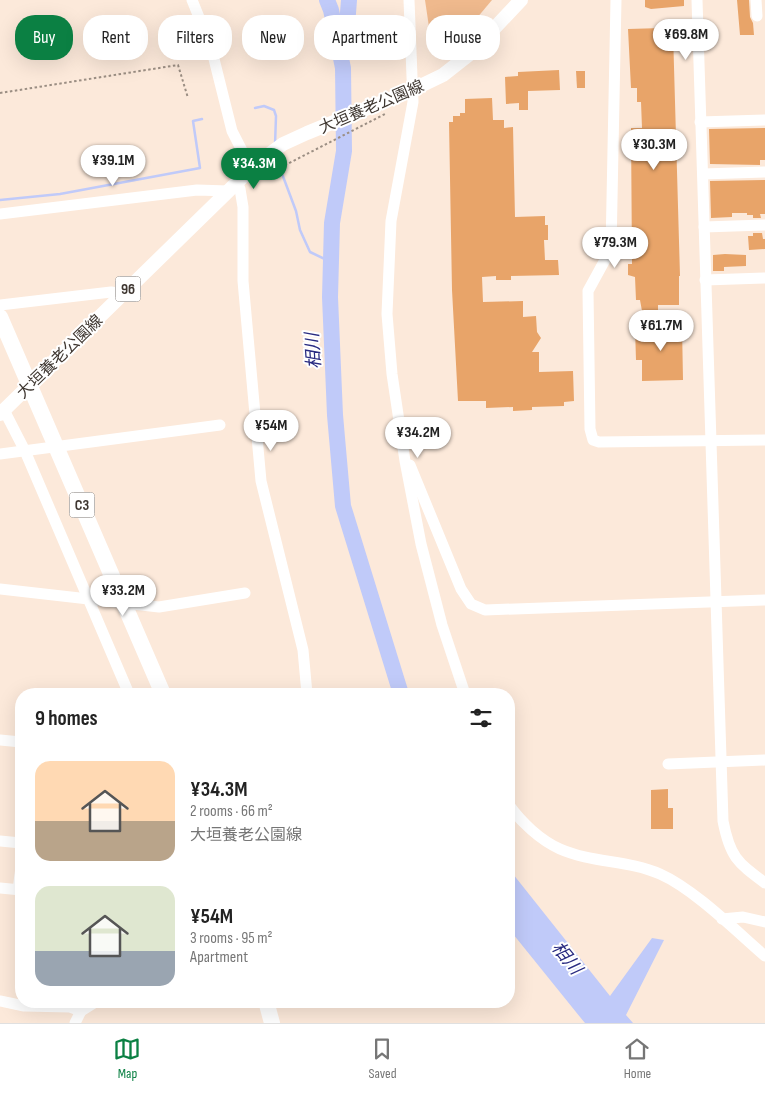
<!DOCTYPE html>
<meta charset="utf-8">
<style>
:root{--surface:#fff;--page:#f6f6f6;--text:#222;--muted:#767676;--line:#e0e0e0;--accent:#0b8043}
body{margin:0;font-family:"Sofia Sans Condensed","Noto Sans JP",sans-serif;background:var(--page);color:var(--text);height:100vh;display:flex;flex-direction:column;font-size:19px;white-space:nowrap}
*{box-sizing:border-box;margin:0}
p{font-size:16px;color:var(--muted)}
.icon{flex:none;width:28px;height:28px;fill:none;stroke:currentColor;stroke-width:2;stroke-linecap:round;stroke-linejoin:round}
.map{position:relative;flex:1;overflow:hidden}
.side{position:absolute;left:15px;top:688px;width:500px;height:320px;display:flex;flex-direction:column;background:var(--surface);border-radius:20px;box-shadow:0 5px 20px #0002}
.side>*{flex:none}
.hud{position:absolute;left:15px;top:15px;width:500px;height:45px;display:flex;gap:10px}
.price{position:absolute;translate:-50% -42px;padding:0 11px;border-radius:18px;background:#fff;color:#222;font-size:16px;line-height:32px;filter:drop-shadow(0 1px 2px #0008)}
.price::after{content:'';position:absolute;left:50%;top:30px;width:15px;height:11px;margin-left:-8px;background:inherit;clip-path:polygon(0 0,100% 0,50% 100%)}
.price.on{background:var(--accent);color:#fff}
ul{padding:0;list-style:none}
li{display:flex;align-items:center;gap:15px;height:125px;padding:0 20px}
li span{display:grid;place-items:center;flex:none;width:140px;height:100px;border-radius:15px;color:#555}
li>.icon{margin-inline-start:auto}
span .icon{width:60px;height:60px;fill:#fffc;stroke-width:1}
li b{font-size:21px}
h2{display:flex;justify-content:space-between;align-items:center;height:60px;padding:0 20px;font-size:21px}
.tag{padding:0 18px;border-radius:20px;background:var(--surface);box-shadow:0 5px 20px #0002;font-size:18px;line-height:45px}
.tag.on{background:var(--accent);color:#fff}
.tabs{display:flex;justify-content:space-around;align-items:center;height:70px;border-top:1px solid var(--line);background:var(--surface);font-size:14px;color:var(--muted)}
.tabs a{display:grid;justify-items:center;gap:2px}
.tabs .on{color:var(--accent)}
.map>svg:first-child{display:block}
.green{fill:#efb98d}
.water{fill:#c0caf9}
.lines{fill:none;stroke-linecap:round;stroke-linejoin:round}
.stream{stroke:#c0caf9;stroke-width:2.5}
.river{stroke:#c0caf9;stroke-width:16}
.building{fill:#e8a469}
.path{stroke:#9b8e83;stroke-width:2;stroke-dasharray:2.5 2.5;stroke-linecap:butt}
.minor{stroke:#fff;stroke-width:11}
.major{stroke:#fff;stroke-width:14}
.highway{stroke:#fff;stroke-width:16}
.labels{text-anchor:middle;stroke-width:4;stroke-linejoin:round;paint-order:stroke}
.shield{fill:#fff;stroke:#79736f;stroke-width:1}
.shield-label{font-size:15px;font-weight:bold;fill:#3f3731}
.street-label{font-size:16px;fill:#3f3731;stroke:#fff}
.water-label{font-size:18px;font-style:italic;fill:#292b81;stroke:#fff}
</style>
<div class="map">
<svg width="765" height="1023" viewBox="0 0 765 1023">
<rect width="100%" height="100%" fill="#fce9da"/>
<polygon class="green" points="425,0 492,0 450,50 433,54"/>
<polygon class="water" points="509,869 610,996 652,938 664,940 626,1015 633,1023 585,1023 580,1017 509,929"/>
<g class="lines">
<g class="stream">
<polyline points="255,108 264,106 274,110 276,116 275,145"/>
<polyline points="275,155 296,211 300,230 310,252 331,262"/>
<polyline points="0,200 60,194 200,168 193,121 202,119"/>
</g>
<g class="river">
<polyline points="327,0 331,10 343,68 344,151 332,223 330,297 335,415 343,506 401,694"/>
<polyline points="345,51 349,0"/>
</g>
</g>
<g class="building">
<polygon points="645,0 684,0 684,6 651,9 645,7"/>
<polygon points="737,0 749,0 750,17 753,23 754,35 740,35"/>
<polygon points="662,28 662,32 673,32 680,276 679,276 679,305 658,305 658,310 642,311 640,300 636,300 635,277 628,275 628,264 632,264 631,128 642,128 641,102 637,102 637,88 631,88 628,29"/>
<polygon points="559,70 560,90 528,91 528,110 519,110 519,103 506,104 505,77 518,76 518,72"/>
<polygon points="576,71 585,71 585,88 577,88"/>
<polygon points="492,98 493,120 504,120 504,128 513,127 515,217 545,216 545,225 548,225 548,240 544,240 545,260 558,260 559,275 511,276 511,280 496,280 496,276 482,277 483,302 523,301 523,317 536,316 537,332 541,338 532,352 539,352 539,372 573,371 574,401 564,402 564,406 532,407 532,410 513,411 513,407 486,408 486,401 458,401 452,290 449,122 453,122 453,116 460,116 460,113 465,113 465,99"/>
<polygon points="765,128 765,160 760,160 760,165 710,164 709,129"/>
<polygon points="765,180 765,214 760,214 761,218 753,218 753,215 747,215 747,213 732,213 732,217 711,218 710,181"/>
<polygon points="753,233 762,233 763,239 765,239 765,249 749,250 748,236 753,236"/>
<polygon points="725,254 746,255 746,266 724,267 724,271 713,271 713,255"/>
<polygon points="668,319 676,319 677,326 682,326 683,380 642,381 642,360 636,360 635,328 669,327"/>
<polygon points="668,789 668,808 673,808 673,829 651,829 651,790"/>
</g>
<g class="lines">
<g class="path">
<polyline points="0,93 178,65 188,98"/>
<polyline points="258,179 385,114"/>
</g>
<g class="minor">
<polyline points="192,0 211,47 232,131 251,168"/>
<polyline points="409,0 413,102 391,221 387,314 392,374 405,461 421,544 442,625 465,694"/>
<polyline points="616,0 611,249 588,291 590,429 593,440 599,442 765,440"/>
<path d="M 697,0 L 723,821 C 730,857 737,862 765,883"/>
<polyline points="756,0 757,16"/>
<polyline points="700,122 765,120"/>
<polyline points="703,174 765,172"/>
<polyline points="237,182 240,189 243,207 243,281 261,481 303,650 307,694"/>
<polyline points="0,214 197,190 228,191"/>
<polyline points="704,227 765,225"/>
<polyline points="705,280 765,278"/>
<polyline points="0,305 111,292 122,294"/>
<polyline points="4,410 25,451 129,694"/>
<polyline points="0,454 220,425"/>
<polyline points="410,465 461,589 471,604 485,610 765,600"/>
<polyline points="0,589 159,607 245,593"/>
<polyline points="0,740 21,742"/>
<polyline points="668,764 765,760"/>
<path d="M 509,805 C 521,822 540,840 560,849 C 592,863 628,860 660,874 C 694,889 736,931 765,956"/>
<polyline points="0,841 21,843"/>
<polyline points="0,888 21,890"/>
<polyline points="18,890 21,867"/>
<polyline points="722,919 743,917 765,922"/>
<polyline points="0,1001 24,1006 70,1007 81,1011"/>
<polyline points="75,1023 81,1011 97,1001"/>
</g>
<polyline class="major" points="0,414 256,164 283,144 307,133 412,90 443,75 471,53 521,0"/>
<g class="highway">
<polyline points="0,317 163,694"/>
<polyline points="266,1001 272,1023"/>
</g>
</g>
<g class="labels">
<g class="shield">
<rect x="115.5" y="276.5" width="25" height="25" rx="4"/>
<rect x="69.5" y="492.5" width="25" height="25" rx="4"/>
</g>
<g class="shield-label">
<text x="128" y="294">96</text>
<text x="82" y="510">C3</text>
</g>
<g class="street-label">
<text transform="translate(371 106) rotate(-23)" y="6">大垣養老公園線</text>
<text transform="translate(59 356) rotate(-44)" y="6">大垣養老公園線</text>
</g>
<g class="water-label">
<text transform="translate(313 351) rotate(-94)" y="6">相川</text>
<text transform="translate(567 958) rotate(51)" y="6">相川</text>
</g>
</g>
</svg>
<b class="price" style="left:686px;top:61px">¥69.8M</b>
<b class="price" style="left:654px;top:171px">¥30.3M</b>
<b class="price" style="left:113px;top:187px">¥39.1M</b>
<b class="price on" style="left:254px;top:190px">¥34.3M</b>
<b class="price" style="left:615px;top:269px">¥79.3M</b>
<b class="price" style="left:661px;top:352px">¥61.7M</b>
<b class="price" style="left:271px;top:452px">¥54M</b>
<b class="price" style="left:418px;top:459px">¥34.2M</b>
<b class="price" style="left:123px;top:617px">¥33.2M</b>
<div class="hud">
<a class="tag on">Buy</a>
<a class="tag">Rent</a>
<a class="tag">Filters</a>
<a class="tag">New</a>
<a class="tag">Apartment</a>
<a class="tag">House</a>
</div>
<section class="side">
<h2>9 homes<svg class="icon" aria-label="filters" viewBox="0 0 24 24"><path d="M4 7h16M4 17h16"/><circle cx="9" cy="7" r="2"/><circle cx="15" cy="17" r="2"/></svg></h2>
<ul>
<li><span style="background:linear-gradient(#ffd9b3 60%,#b9a48a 0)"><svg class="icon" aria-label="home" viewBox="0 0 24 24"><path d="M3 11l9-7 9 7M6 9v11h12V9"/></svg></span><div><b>¥34.3M</b><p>2 rooms · 66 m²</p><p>大垣養老公園線</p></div></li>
<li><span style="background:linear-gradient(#dfe7d0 65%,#9aa5b1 0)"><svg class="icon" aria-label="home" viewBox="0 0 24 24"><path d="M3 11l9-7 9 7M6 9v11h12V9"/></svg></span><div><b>¥54M</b><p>3 rooms · 95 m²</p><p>Apartment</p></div></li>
</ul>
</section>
</div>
<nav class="tabs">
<a class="on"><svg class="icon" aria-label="map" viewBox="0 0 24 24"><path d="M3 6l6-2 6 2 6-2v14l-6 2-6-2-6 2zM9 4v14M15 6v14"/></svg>Map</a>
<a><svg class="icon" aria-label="saved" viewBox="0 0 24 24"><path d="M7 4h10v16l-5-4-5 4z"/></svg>Saved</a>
<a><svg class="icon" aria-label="home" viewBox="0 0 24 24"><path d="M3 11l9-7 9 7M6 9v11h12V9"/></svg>Home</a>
</nav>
